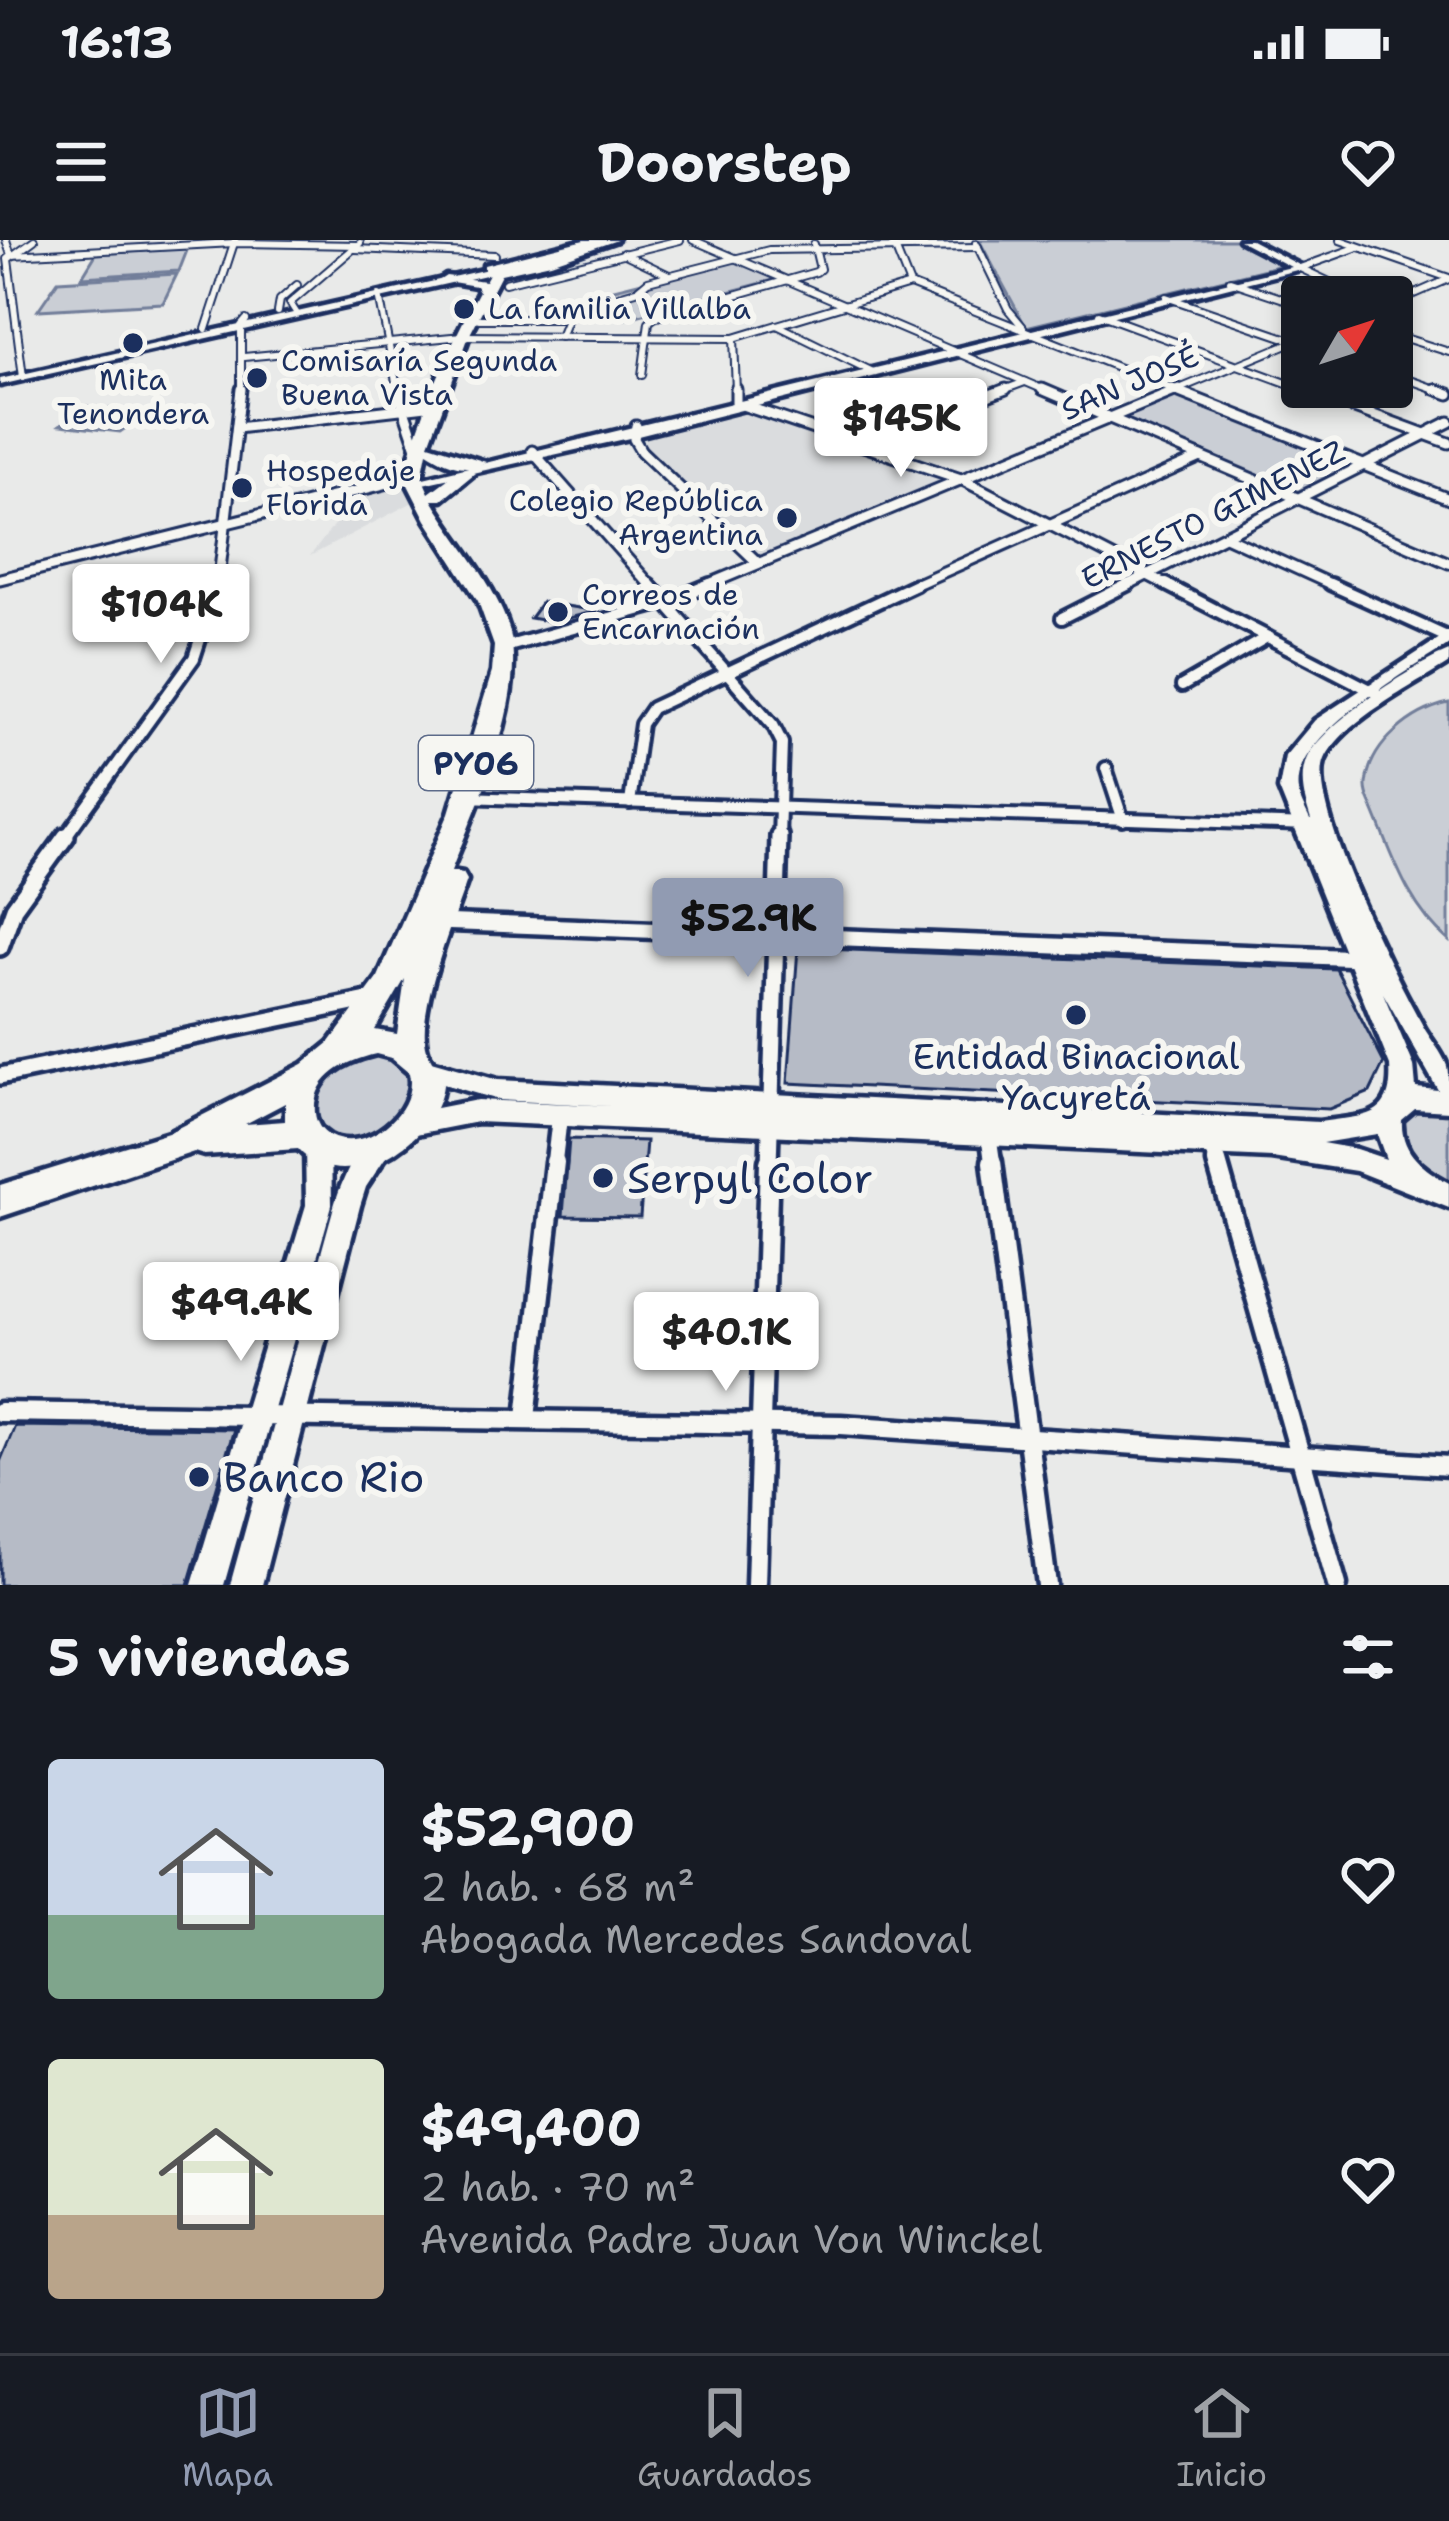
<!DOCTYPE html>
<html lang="es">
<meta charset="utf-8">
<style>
:root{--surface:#171b24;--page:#242831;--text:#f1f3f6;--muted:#9ea1a6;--line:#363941;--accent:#919bb2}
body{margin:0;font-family:"Shantell Sans",sans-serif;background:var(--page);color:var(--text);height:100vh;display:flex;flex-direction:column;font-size:45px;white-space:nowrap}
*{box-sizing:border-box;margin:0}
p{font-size:39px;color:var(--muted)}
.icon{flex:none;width:66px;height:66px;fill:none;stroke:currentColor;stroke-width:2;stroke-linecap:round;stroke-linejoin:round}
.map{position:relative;height:1345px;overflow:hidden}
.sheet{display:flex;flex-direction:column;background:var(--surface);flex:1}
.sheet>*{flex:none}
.needle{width:78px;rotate:51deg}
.fabs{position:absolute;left:1281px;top:36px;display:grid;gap:24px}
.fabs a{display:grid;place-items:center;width:132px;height:132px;border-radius:12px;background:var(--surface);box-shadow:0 6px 18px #0003;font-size:60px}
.price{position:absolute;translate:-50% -102px;padding:0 27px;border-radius:12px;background:#fff;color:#222;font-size:39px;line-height:78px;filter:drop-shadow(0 3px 6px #0008)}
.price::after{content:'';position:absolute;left:50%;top:72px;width:36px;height:27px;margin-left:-18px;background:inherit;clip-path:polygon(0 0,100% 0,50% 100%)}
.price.current{background:var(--accent);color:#111}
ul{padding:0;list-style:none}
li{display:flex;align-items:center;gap:36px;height:300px;padding:0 48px}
li span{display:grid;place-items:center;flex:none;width:336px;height:240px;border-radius:12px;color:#555}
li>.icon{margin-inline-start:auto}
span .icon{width:144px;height:144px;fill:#fffc;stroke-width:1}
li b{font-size:51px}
h2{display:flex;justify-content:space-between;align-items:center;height:144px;padding:0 48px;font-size:51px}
.status{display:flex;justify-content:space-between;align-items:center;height:84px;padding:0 60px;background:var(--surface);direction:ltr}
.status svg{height:33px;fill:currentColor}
header{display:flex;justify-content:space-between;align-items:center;height:156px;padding:0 48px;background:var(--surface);font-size:54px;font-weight:700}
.menu{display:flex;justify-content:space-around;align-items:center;height:168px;border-top:3px solid var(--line);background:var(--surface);font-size:33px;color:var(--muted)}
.menu a{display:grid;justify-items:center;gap:6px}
.menu .current{color:var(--accent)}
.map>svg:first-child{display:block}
.built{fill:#dadcde}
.green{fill:#caced5;stroke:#727e9a;stroke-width:3}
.building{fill:#b6bbc6;stroke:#1b2f5e;stroke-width:3}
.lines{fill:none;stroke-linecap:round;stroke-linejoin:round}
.street-far4-casing{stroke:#1b2f5e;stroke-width:10}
.street-far3-casing{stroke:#1b2f5e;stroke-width:15}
.street-far2-casing{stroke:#1b2f5e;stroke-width:18}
.street-far1-casing{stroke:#1b2f5e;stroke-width:24}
.street-casing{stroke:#1b2f5e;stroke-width:27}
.secondary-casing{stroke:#1b2f5e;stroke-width:9}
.primary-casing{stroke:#1b2f5e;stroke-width:9}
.highway-casing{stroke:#1b2f5e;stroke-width:9}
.street-far4{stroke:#f6f6f2;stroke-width:6}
.street-far3{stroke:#f6f6f2;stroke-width:9}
.street-far2{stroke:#f6f6f2;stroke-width:10}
.street-far1{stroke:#f6f6f2;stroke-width:15}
.street{stroke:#f6f6f2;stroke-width:18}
.secondary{fill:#f6f6f2;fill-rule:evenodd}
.primary{fill:#f6f6f2;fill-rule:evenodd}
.highway{fill:#f6f6f2;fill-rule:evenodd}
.poi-dot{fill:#1b2f5e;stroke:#f6f6f2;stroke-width:4.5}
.labels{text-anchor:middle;stroke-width:12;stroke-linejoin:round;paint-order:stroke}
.far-poi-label{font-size:30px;fill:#1b2f5e;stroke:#f6f6f2;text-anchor:start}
.far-street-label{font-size:30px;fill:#1b2f5e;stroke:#f6f6f2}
.shield{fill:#f6f6f2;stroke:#5d6b8a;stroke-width:3}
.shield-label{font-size:33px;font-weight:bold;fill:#1b2f5e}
.poi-label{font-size:36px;fill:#1b2f5e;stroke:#f6f6f2}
.near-poi-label{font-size:42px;fill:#1b2f5e;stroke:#f6f6f2;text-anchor:start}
</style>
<div class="status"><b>16:13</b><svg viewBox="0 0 49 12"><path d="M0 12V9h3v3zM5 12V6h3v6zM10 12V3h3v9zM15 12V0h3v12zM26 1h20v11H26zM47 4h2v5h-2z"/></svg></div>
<header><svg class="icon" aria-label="menu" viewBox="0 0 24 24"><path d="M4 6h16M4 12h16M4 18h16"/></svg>Doorstep<svg class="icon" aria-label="heart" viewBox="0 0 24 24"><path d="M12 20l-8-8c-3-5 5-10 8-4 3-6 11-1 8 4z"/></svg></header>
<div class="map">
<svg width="1449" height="1345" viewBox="0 0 1449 1345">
<rect width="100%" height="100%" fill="#e9eae9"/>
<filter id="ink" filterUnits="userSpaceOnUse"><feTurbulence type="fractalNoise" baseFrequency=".00833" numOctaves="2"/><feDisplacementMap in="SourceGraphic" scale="24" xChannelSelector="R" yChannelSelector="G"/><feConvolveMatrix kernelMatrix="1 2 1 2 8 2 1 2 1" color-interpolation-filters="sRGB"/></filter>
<g filter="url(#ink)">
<g class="built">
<polygon points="737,166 949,240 759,316 647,208 642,190"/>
<polygon points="409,241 415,261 310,316 360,252"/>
</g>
<g class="green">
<polygon points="979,0 1237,0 1286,24 1026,87"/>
<polygon points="188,8 179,31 82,37 96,14"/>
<polygon points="734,19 781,38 625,79 582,57"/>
<polygon points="177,34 163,63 38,70 58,41"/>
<polygon points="1178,152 1365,225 1299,259 1118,177"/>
<polygon points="85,166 147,173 120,192 60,185"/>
<path d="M 1449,463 L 1449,701 C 1408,666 1394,619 1374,571 C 1371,562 1365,555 1366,544 C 1370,504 1412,471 1449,463 Z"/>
<path d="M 360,813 L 392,814 L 414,830 L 410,872 C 377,892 350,916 316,885 C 310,838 324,838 360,813 Z"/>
<polygon points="1440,864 1449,867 1449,948 1439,944 1399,901 1401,876 1410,868"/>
</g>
<g class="building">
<polygon points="542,362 597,371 553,382 530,378"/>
<polygon points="798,708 1336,729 1384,823 1370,852 1329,869 788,843"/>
<polygon points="569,899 646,901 640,977 563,976"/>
<polygon points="15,1186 234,1189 188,1345 0,1345 0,1222"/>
</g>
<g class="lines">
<g class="street-far4-casing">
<g id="street-far4">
<polyline points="6,0 11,15 234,3 358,5"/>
<polyline points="693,0 1049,152"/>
<polyline points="1340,0 1449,38"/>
<polyline points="976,3 1008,69 1023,87"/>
<polyline points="894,5 910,45"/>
<polyline points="355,9 495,15"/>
<polyline points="623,13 669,35"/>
<polyline points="1300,28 1361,57"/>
<polyline points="1300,28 1358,7"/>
<polyline points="1230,41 1302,65"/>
<polyline points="505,43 680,0"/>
<polyline points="379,55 398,152"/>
<polyline points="1166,57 1297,102"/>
<polyline points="1392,64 1449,39"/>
<polyline points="278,72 280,60 297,45"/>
<polyline points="297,74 290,63 360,3"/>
<polyline points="1099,74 1311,152"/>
<polyline points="479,79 564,79"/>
<polyline points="777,85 875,133"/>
<polyline points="206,89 235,0"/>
<polyline points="1392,94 1449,112"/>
<polyline points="560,97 571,70 636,51 648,41 769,10 978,7"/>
<polyline points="734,98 736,152"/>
<polyline points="244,117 462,96 734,98 910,45 1180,152"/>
<polyline points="1392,134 1444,152"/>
<polyline points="642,135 649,82 654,78 816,32 820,29 814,4"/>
<polyline points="23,137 8,19 34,0"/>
<polyline points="241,152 241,86 246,80"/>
<polyline points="998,152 1025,142"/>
<polyline points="1172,152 1302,98"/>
</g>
</g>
<g class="street-far3-casing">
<g id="street-far3">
<polyline points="397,149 418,211"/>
<polyline points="736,149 736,162"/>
<polyline points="1042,149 1449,323"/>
<polyline points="1172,149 1449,259"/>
<polyline points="1303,149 1449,203"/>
<polyline points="1435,149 1449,154"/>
<polyline points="745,166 961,239 1171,347"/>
<polyline points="636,186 634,199 641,211 758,323"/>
<polyline points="237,188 435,165"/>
<polyline points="861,204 1006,149"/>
<polyline points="532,211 652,347"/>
<polyline points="1227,297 1337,347"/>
<polyline points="0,339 413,237"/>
<polyline points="218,347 241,149"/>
<polyline points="702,347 1179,149"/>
<polyline points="910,347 1201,217"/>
<polyline points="1123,347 1449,182"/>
</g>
</g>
<g class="street-far2-casing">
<g id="street-far2">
<polyline points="649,344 773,485 782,503 779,599"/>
<polyline points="1165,344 1378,454"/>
<polyline points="1330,344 1449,398"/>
<polyline points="1062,378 1129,344"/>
<polyline points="505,407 664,363 710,344"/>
<polyline points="1182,446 1267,397"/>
<polyline points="1106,528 1123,580"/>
<polyline points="465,557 1311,585"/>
<polyline points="630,563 641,484 652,468 916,344"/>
<polyline points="64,599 194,418 218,344"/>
</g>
</g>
<g class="street-far1-casing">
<g id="street-far1">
<polyline points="437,682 1362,718"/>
<polyline points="0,707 14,668 66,596"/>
<polyline points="0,836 377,758"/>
<polyline points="988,890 993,925"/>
<polyline points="1211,901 1218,925"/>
<polyline points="554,925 560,873"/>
<polyline points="769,925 779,596"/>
</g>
</g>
<g class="street-casing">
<g id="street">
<polyline points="992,922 1047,1345"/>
<polyline points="1217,922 1337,1345"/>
<polyline points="0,1172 841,1185 1449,1226"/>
<polyline points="526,1178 555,922"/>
<polyline points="756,1345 769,922"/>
</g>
</g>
<g class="secondary-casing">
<g id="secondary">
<polygon points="1239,0 1251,0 1305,28 634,197 414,246 407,242 1291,27"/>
<polygon points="492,28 495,33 0,145 0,139"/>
<polygon points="318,894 327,897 331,905 332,965 224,1345 192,1345 306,965 305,905 309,897"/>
<path d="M 380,895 L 389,898 L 393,906 L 366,947 L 360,966 L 262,1345 L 230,1345 L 334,966 C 342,941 355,906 380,895 Z"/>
</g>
</g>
<g class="primary-casing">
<path id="primary" d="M 1449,392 L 1449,404 C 1408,432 1289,496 1298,551 C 1300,562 1308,575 1313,586 C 1306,565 1298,542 1306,520 C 1321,485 1413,425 1449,411 L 1449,423 C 1414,446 1343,481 1325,519 C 1306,563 1398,741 1423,786 C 1430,799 1442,812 1447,826 C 1449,837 1449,858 1449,871 L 1415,869 L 1402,880 C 1400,912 1423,929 1449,943 L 1449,968 L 1356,931 L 1272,918 L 477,882 L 411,895 L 402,892 L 399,884 L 402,876 L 411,873 L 477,860 L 613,866 L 498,860 L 416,836 L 412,829 L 416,822 L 424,819 L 498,840 L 1319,882 C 1363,875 1394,881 1390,826 L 1279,549 L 1285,516 L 1315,480 ZM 1383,753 L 1438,850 L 1416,848 L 1414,826 ZM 1377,894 L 1386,919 L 1356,909 L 1322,903 Z"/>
</g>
<g class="highway-casing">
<path id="highway" d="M 584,0 L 617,0 L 551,23 L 501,34 L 469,96 L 429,204 L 486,222 C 468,234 444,223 427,212 L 422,237 L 429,253 L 461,229 L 475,233 L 442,260 L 432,260 C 456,300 489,336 506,380 C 533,446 476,567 451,631 L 463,633 L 467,640 C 454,679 415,771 427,810 C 431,822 440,831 443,845 C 436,904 343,960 298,909 L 204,915 L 194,912 L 0,977 L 0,945 L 168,893 L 303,824 L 330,802 L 378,737 L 449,573 L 492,432 L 494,406 L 478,361 L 426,280 L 404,237 C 421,172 447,110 479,51 L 476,46 L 440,40 L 446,36 L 485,41 L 490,32 L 484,31 L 484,25 ZM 405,739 L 397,794 L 375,790 ZM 376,814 L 391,818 L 409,833 C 418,872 365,914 330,896 C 321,891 316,883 315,873 C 312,837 346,821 376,814 ZM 285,863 L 285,881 L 245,884 Z"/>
</g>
<use href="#street-far4" class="street-far4"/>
<use href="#street-far3" class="street-far3"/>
<use href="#street-far2" class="street-far2"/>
<use href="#street-far1" class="street-far1"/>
<use href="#street" class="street"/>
<use href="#secondary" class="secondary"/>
<use href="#primary" class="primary"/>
<use href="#highway" class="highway"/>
</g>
</g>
<g class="poi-dot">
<circle cx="464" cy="69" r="12"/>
<circle cx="133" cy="103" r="12"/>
<circle cx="257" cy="138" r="12"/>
<circle cx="242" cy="248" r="12"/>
<circle cx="787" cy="278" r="12"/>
<circle cx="558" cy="372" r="12"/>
<circle cx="1076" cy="775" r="12"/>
<circle cx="603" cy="938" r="12"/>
<circle cx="199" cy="1237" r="12"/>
</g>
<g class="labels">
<g class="far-poi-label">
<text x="488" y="79">La familia Villalba</text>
<text x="281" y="131">Comisaría Segunda<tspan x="281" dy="34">Buena Vista</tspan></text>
<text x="133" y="150" text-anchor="middle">Mita<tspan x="133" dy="34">Tenondera</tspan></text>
<text x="266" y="241">Hospedaje<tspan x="266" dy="34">Florida</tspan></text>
<text x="763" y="271" text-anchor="end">Colegio República<tspan x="763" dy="34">Argentina</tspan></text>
<text x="582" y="365">Correos de<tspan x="582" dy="34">Encarnación</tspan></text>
</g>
<g class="far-street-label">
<text transform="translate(1130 143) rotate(-23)" y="10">SAN JOSÉ</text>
<text transform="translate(1213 275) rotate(-27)" y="10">ERNESTO GIMENEZ</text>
</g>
<rect class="shield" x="419" y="496" width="114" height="54" rx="9"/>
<g class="shield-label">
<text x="476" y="535">PY06</text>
</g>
<g class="poi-label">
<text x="1076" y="829">Entidad Binacional<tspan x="1076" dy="41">Yacyretá</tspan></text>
</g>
<g class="near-poi-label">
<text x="627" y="953">Serpyl Color</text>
<text x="223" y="1252">Banco Rio</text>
</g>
</g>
</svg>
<div class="fabs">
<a><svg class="needle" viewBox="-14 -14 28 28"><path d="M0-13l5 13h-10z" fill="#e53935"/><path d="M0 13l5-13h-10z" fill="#9ea1a6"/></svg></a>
</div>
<b class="price" style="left:901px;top:240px">$145K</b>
<b class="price" style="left:161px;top:426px">$104K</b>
<b class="price current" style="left:748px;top:740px">$52.9K</b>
<b class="price" style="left:241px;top:1124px">$49.4K</b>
<b class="price" style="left:726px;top:1154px">$40.1K</b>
</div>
<section class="sheet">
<h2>5 viviendas<svg class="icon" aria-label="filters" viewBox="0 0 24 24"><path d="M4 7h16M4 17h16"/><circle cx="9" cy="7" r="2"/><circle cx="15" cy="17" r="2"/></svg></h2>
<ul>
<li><span style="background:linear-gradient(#c9d6e8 65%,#7fa58c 0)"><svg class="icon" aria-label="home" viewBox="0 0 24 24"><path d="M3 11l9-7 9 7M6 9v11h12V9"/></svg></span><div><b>$52,900</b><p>2 hab. · 68 m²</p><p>Abogada Mercedes Sandoval</p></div><svg class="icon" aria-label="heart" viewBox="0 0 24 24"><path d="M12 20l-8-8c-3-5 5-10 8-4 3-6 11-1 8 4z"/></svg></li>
<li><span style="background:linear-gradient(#dfe7d0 65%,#b9a48a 0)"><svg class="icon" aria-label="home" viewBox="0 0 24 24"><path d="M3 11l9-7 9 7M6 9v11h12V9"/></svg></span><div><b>$49,400</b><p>2 hab. · 70 m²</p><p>Avenida Padre Juan Von Winckel</p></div><svg class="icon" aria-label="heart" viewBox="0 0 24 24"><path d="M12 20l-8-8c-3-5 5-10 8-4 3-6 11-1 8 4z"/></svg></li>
</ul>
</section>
<nav class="menu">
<a class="current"><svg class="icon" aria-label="map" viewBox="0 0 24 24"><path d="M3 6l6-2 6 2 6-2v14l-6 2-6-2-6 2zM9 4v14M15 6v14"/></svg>Mapa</a>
<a><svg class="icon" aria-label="saved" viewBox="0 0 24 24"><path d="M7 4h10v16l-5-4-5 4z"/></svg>Guardados</a>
<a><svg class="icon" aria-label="home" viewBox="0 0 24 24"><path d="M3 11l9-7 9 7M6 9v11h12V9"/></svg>Inicio</a>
</nav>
